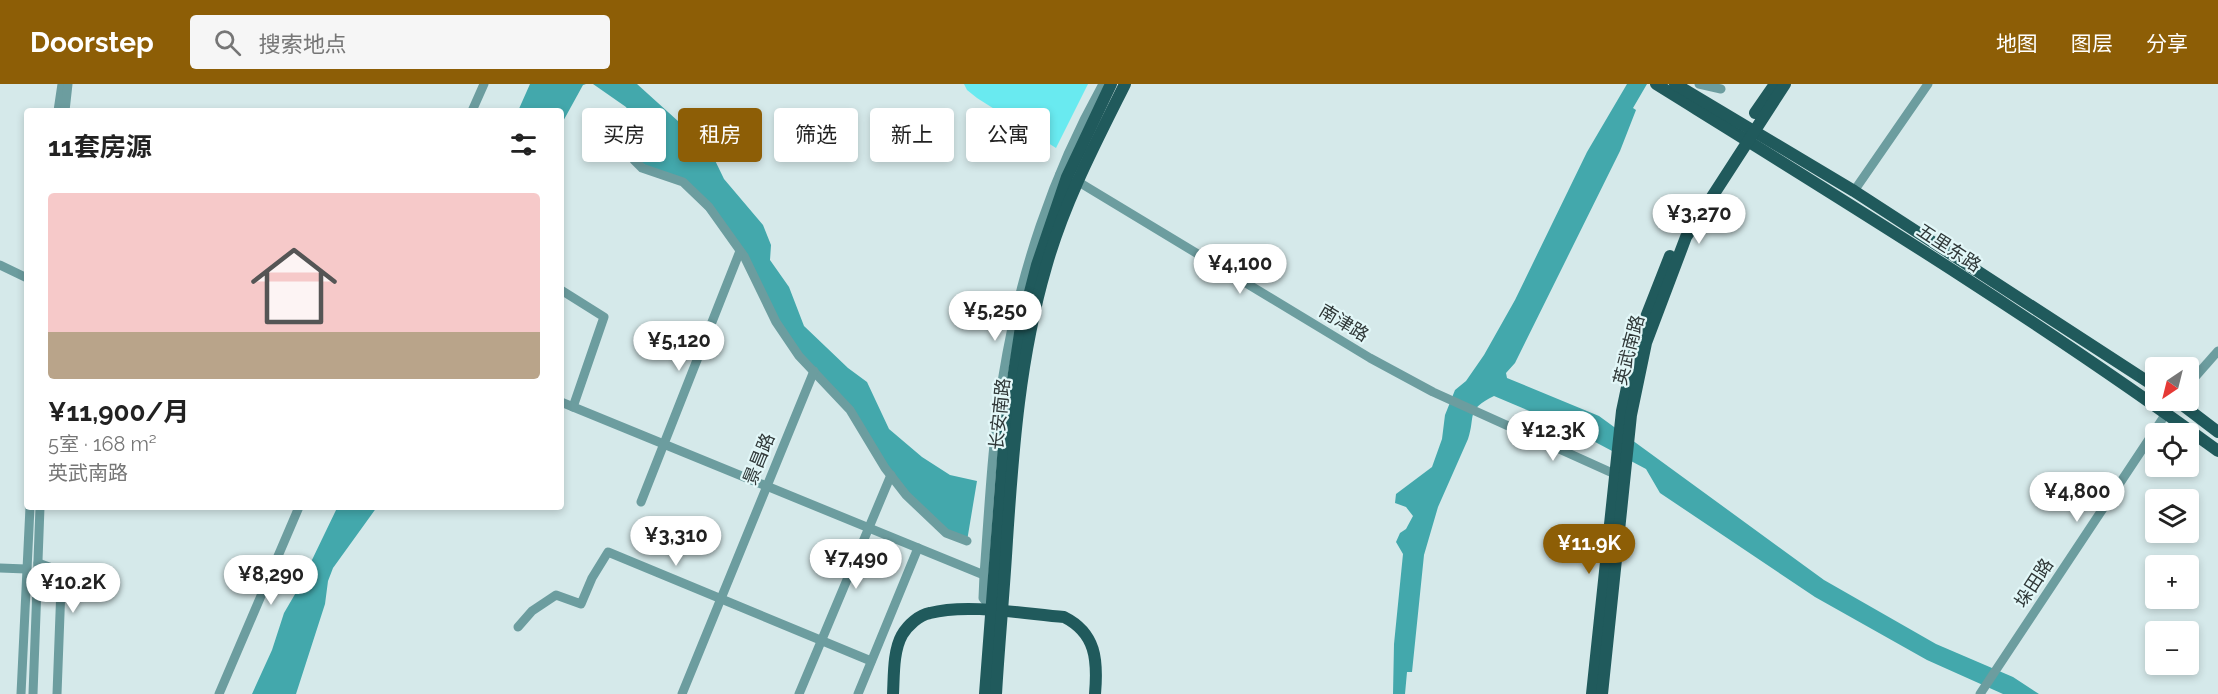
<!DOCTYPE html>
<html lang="zh">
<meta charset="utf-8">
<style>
:root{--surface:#fff;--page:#f6f6f6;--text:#222;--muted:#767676;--line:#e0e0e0;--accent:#8d5e06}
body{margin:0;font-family:Raleway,"Noto Sans SC",sans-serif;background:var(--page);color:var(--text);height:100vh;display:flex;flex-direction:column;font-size:22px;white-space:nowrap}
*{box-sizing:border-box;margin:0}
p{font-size:20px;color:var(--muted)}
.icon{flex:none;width:33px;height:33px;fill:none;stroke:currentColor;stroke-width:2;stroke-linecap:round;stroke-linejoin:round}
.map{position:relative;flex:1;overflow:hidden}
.drawer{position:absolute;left:24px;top:24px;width:540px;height:402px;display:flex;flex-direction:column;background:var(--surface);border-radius:6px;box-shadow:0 3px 9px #0003}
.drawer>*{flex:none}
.banner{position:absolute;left:582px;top:24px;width:570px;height:54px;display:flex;gap:12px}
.needle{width:39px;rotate:215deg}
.tools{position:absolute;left:2145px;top:273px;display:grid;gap:12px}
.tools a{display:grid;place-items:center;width:54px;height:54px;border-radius:6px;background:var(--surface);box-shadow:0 3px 9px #0003;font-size:30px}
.price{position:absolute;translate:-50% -51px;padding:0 14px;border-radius:21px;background:#fff;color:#222;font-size:20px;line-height:39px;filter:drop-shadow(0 2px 3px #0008)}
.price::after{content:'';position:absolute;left:50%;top:36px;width:18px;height:14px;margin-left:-9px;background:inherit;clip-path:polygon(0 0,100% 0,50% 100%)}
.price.current{background:var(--accent);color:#fff}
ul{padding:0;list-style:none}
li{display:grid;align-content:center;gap:12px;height:318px;padding:0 24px}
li+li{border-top:2px solid var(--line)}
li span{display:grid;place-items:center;height:186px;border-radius:6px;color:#555}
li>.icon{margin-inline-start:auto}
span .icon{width:108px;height:108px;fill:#fffc;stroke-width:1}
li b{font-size:26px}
h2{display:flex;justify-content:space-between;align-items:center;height:72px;padding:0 24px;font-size:26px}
.tag{padding:0 21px;border-radius:6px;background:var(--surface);box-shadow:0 3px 9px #0003;font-size:21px;line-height:54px}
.tag.current{background:var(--accent);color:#fff}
header{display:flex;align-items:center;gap:36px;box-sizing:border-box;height:84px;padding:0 30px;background:var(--accent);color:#fff}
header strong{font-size:28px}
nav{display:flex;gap:33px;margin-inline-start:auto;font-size:21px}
.search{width:420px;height:54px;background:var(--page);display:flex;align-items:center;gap:15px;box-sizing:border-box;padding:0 21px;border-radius:6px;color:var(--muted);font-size:22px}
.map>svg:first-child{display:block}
.green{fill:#69eaf0}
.water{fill:#43a8ac}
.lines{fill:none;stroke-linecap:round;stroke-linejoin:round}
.minor{stroke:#6c9d9f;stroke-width:9}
.major{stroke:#205a5c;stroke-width:12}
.labels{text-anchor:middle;stroke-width:4.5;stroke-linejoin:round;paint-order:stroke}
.street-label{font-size:18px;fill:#2f3737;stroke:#e2f7f8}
</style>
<header>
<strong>Doorstep</strong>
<div class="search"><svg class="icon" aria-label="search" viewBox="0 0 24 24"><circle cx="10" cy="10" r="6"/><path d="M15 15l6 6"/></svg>搜索地点</div>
<nav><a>地图</a><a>图层</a><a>分享</a></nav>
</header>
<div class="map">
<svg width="2218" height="610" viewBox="0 0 2218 610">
<rect width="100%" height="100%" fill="#d5e9ea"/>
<polygon class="green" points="964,0 1088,0 1056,64 977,14 967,6"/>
<g class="water">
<polygon points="530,0 586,0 583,1 561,41 561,27 518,27"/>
<polygon points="593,0 637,0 710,66 724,95 763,141 771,161 770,176 789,203 804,242 848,284 867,298 889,345 922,373 950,391 977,397 967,457 946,449 906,411 850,326 799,272 744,172 683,98 634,76 634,37 626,23"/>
<path d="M 1627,0 L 1647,0 L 1633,24 L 1636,26 L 1620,67 L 1515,279 L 1506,289 L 1507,294 L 1599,332 L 1824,496 L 1936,560 L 2013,593 L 2039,610 L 2003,610 L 1927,576 L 1815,513 L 1660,409 L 1646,385 L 1565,342 L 1494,312 C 1465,326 1476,332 1468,355 L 1438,423 L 1424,471 L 1412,588 L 1407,588 L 1405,610 L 1393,610 L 1394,560 L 1403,470 L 1396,458 L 1400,449 L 1406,445 L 1413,432 L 1406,423 L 1395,419 L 1396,410 L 1432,383 L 1442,355 L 1445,331 L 1455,306 L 1466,297 L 1484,271 L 1515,216 L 1587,68 Z"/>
<polygon points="377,423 333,484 328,497 325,520 296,610 252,610 272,566 284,529 298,505 337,424"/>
</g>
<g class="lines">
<g class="minor">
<polyline points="1699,0 1721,5"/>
<polyline points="58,27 62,0"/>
<polyline points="65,27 68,0"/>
<polyline points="472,27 484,0"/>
<polyline points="634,37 634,76 642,84 683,98 709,123 744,172 776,238 799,272 850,326 885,384 906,411 946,449 967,457"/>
<polyline points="1060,90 1077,97 1370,274 1433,308 1619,392"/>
<polyline points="1854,107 1928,0"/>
<polyline points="0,181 27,194"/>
<polyline points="561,206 604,233 573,323"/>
<polyline points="2188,301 2218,267"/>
<polyline points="561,318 984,491"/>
<polyline points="641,418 740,167"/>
<polyline points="38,479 52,484 61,503 57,610"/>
<polyline points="0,484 26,485"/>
<path d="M 993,527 L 983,514 L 984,491 C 989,425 992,357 1003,292 C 1019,191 1053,89 1103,0"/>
<polyline points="518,543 532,527 556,511 581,520 592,494 608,468 871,577"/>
<polyline points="21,610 30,423"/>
<polyline points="33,610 40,423"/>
<polyline points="219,610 299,423"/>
<polyline points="682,610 814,287"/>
<polyline points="799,610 891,391"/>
<polyline points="858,610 918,464"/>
<polyline points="1980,610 2175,316"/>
</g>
<g class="major">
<path d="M 1656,0 C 1846,118 2037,235 2218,367"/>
<polyline points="1675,0 1854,107 2156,303"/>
<polyline points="1755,29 1775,0"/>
<polyline points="2176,316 2218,348"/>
<path d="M 893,610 C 894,592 893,567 902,551 C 908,541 919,531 930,529 C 967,519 1026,530 1064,533 C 1096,549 1098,576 1095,610"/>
<polyline points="985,610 1005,348 1021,243 1037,181 1067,93 1111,0"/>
<path d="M 996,610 C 999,559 1004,508 1007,456 C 1013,364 1020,272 1046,183 C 1064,119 1095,60 1125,0"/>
<polyline points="1592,610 1622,327 1637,256 1670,172"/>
<polyline points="1602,610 1631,331 1646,259 1686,153 1785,0"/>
</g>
</g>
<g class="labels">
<g class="street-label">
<text transform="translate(1949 164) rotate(33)" y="6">五里东路</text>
<text transform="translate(1344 239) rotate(31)" y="6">南津路</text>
<text transform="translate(1629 266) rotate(-75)" y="6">英武南路</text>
<text transform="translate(1000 330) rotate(-84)" y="6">长安南路</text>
<text transform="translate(759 375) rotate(-68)" y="6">景昌路</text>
<text transform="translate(2034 499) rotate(-57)" y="6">垛田路</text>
</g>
</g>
</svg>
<div class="tools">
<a><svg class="needle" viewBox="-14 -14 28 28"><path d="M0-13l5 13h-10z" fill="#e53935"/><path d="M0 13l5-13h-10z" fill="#767676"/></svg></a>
<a><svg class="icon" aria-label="locate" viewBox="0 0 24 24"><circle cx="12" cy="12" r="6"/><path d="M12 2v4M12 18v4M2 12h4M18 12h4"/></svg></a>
<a><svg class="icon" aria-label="layers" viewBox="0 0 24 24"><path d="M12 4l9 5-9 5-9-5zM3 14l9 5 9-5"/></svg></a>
<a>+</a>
<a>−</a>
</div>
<b class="price" style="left:1699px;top:161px">¥3,270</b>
<b class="price" style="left:1240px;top:211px">¥4,100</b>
<b class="price" style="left:995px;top:258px">¥5,250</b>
<b class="price" style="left:679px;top:288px">¥5,120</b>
<b class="price" style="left:1553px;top:378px">¥12.3K</b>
<b class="price" style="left:2077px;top:439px">¥4,800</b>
<b class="price" style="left:676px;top:483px">¥3,310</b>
<b class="price current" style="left:1589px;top:491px">¥11.9K</b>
<b class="price" style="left:856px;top:506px">¥7,490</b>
<b class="price" style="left:271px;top:522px">¥8,290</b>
<b class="price" style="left:73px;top:530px">¥10.2K</b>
<div class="banner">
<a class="tag">买房</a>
<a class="tag current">租房</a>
<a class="tag">筛选</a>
<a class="tag">新上</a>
<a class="tag">公寓</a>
</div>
<section class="drawer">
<h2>11套房源<svg class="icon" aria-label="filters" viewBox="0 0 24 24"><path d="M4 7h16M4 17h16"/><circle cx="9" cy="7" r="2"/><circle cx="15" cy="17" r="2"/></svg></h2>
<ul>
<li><span style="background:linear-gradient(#f6c9c9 75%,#b9a48a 0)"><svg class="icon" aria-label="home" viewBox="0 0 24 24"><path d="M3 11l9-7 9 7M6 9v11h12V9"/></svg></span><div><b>¥11,900/月</b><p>5室 · 168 m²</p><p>英武南路</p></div></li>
</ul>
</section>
</div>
